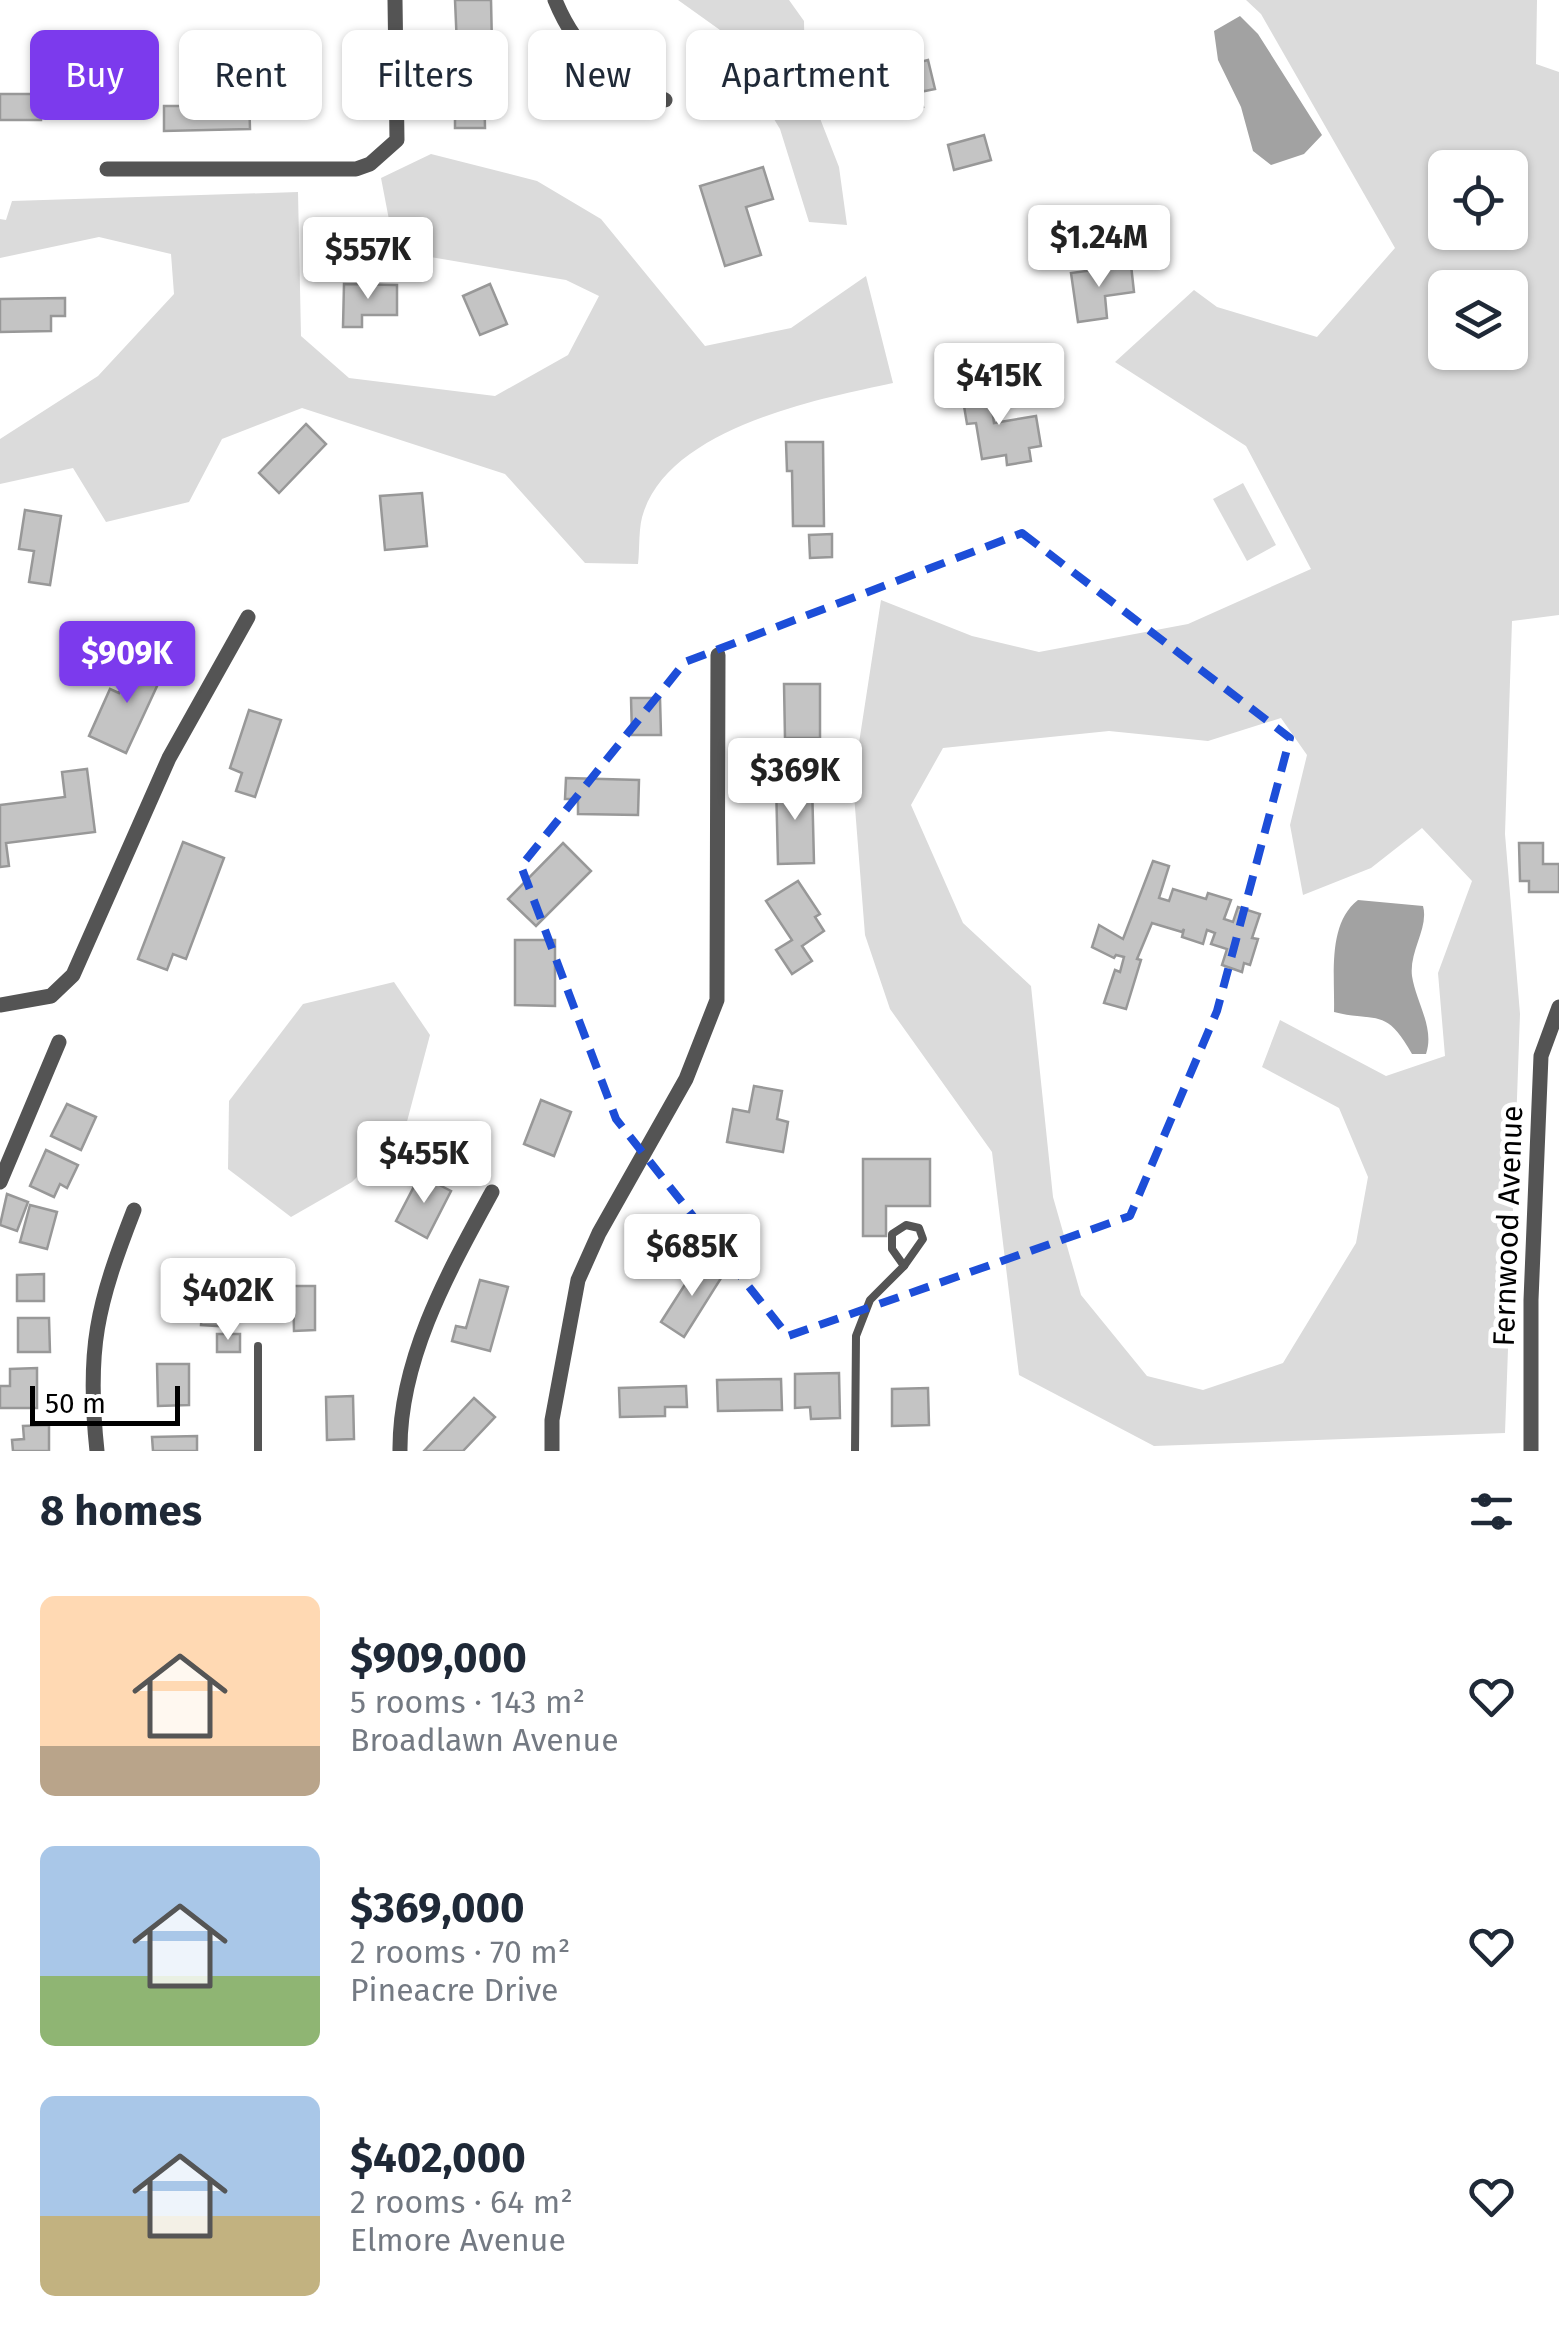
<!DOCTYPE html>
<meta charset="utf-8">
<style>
:root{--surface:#fff;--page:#f2f2f3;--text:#1f2937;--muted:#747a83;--accent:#7c3aed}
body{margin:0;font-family:"Fira Sans",sans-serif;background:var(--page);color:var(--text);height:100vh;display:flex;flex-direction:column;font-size:38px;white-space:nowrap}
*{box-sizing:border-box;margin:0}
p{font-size:32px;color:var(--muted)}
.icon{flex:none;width:55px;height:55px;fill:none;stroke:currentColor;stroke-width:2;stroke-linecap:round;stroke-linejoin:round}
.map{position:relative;height:1451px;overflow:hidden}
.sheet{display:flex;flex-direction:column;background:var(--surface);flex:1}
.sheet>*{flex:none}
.banner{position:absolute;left:30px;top:30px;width:1000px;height:90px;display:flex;gap:20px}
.fabs{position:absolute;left:1428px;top:150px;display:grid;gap:20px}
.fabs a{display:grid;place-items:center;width:100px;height:100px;border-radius:15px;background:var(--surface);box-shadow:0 2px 8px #0004;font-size:50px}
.scale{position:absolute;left:30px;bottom:25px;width:150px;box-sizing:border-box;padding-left:10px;border:5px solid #000;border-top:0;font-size:28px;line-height:35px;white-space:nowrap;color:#000;-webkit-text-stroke:8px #fff;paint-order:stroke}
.price{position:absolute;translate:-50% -85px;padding:0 22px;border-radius:10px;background:#fff;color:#222;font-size:32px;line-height:65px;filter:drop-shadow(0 2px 5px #0008)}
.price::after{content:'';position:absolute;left:50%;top:60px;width:30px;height:22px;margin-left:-15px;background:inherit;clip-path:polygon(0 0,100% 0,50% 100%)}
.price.active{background:var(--accent);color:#fff}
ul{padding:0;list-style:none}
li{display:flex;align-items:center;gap:30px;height:250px;padding:0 40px}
li span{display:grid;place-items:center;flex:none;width:280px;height:200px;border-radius:15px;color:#555}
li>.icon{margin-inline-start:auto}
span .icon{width:120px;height:120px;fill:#fffc;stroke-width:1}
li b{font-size:42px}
h2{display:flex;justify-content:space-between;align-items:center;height:120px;padding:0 40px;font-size:42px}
.pill{padding:0 35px;border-radius:15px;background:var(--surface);box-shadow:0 2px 8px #0004;font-size:35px;line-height:90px}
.pill.active{background:var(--accent);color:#fff}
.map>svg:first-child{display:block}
.green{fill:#dbdbdb;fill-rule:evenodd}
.water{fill:#a2a2a2}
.building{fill:#c4c4c4;stroke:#989898;stroke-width:2.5}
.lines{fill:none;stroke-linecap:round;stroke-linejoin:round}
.lane{stroke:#545454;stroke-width:8}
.street{stroke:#545454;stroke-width:15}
.marked{fill:none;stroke:#1d4ed8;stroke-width:8;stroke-dasharray:20 12;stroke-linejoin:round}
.labels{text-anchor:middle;stroke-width:10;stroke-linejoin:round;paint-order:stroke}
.street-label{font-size:30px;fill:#000;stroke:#fff}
</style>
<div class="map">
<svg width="1559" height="1451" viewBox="0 0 1559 1451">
<rect width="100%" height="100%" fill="#fff"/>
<g class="green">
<polygon points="678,0 789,0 804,21 805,80 839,167 847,225 809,222 780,129 720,30"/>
<path d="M 1246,0 L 1537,0 L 1536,64 L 1559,72 L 1559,615 L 1512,621 L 1505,834 L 1520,1014 L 1505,1433 L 1154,1446 L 1019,1375 L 992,1152 L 890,1009 L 865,935 L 853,782 L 881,600 L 972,636 L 1039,652 L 1188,624 L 1311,569 L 1246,446 L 1115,362 L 1194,290 L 1217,307 L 1317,337 L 1395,248 L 1261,14 ZM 1445,168 L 1510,168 L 1510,232 L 1445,232 ZM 1445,288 L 1510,288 L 1510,352 L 1445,352 ZM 1281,718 L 1307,755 L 1290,825 L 1303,895 L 1371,868 L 1422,828 L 1472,881 L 1438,973 L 1445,1056 L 1386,1076 L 1280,1020 L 1262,1067 L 1339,1108 L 1368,1177 L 1356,1243 L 1283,1363 L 1203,1390 L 1147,1376 L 1081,1295 L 1053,1197 L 1031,986 L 963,923 L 911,805 L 943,748 L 1109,731 L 1208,741 Z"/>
<path d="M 431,154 L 537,181 L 601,219 L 705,346 L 791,328 L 866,276 L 893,383 C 817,399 673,428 644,511 C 638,526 640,548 638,564 L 585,563 L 505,474 L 302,408 L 222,439 L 189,502 L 106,522 L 73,468 L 0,484 L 0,439 L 98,376 L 174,294 L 171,254 L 99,237 L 0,258 L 0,219 L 6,220 L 12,201 L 298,192 L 301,336 L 349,378 L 495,396 L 568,355 L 599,296 L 566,280 L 395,251 L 381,178 Z"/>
<polygon points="1243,483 1276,545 1247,561 1213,499"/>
<polygon points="394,982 430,1035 405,1129 352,1182 291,1217 228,1169 229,1101 303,1004"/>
</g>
<g class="water">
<polygon points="1240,16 1258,34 1322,135 1304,154 1271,165 1253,151 1241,107 1218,60 1214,31"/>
<path d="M 1358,900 L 1423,906 C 1429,928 1409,951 1412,976 C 1416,1002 1435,1028 1426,1054 L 1412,1054 C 1385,1006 1377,1023 1334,1012 C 1335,976 1327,924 1358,900 Z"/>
</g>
<g class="building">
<polygon points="455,0 491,0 492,45 457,46"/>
<polygon points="911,40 916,63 928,60 935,89 920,92 923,107 878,117 867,66 878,63 875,48"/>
<polygon points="455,82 484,82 485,128 455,128"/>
<polygon points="0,94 40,94 41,120 0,120"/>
<polygon points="249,95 250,129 164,131 164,106 203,106 203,96"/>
<polygon points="984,135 991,160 954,170 948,145"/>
<polygon points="763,167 773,199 746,207 761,255 725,266 700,186"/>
<polygon points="1131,265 1134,292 1105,296 1107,318 1078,322 1071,273"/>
<polygon points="344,284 397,285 397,315 362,315 362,327 343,327"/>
<polygon points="490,284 507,324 480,335 463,296"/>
<polygon points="65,298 65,316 51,316 51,331 0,332 0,299"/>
<polygon points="988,383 994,423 1036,416 1041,446 1029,448 1031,461 1007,465 1006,455 982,459 976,423 967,424 961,388"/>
<polygon points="306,424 326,444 279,493 259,473"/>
<polygon points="786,442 823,442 824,526 793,526 792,471 787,471"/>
<polygon points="422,493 427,546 385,550 380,496"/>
<polygon points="25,510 61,516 50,585 29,582 34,551 19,549"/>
<polygon points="832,534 832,557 810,558 809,535"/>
<polygon points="135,657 164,671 126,753 89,736 110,689 119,693"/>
<polygon points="784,684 820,684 820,738 785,738"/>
<polygon points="631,698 660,698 661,735 632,735"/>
<polygon points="249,710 281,720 255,797 236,791 242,773 230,768"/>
<polygon points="87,769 95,832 6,843 9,866 0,867 0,805 65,797 62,772"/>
<polygon points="566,778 639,780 638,815 578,814 578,799 565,799"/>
<polygon points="812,782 814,863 778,864 776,783"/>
<polygon points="183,842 224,858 186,959 173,954 167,970 138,959"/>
<polygon points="563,843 591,871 536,926 508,899"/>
<polygon points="1519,843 1543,843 1543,864 1559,864 1559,892 1529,892 1529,881 1520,881"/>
<polygon points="1153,861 1169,866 1159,898 1169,901 1173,889 1206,899 1208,893 1231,900 1224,919 1233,922 1238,907 1260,914 1252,938 1258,939 1250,965 1244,963 1242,972 1222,965 1227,949 1211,944 1215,933 1207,930 1203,944 1182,937 1184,929 1182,932 1152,923 1137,959 1141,960 1126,1009 1104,1003 1115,970 1120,972 1124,957 1116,955 1114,958 1092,947 1099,925 1123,939"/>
<polygon points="798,881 820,914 815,917 824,931 802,946 812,961 792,974 776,950 792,940 766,901"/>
<polygon points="515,940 555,940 555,1006 515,1005"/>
<polygon points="754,1086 782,1091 777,1119 788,1122 783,1152 727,1142 733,1109 749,1112"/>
<polygon points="541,1100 571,1112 554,1156 524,1144"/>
<polygon points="67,1104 96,1117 81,1150 51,1136"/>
<polygon points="46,1150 78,1165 67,1188 60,1184 54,1197 30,1186"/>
<polygon points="448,1151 459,1164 443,1177 432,1164"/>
<polygon points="863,1159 930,1159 930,1206 886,1206 886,1236 863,1236"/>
<polygon points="420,1175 451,1191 427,1238 396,1221"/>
<polygon points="7,1194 28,1202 17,1231 0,1225"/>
<polygon points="30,1205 57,1212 47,1249 20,1242"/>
<polygon points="700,1261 723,1275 684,1337 661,1322"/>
<polygon points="172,1266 237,1272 232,1327 201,1325 202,1312 168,1309"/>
<polygon points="44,1274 44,1301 17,1301 17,1275"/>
<polygon points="480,1280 508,1287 490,1351 452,1341 456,1326 466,1328"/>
<polygon points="293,1286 315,1286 315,1330 294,1331"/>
<polygon points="18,1318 49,1318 50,1352 18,1352"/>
<rect x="217" y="1334" width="23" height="18"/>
<polygon points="157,1364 189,1364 189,1405 158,1406"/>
<polygon points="37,1368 37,1408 0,1408 0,1386 10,1386 10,1369"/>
<polygon points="839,1373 840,1418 811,1419 810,1407 795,1408 795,1374"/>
<polygon points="781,1379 782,1410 718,1411 717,1380"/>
<polygon points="686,1386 687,1407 665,1407 665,1416 620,1417 619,1388"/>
<polygon points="928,1388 929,1425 892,1426 892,1389"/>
<polygon points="353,1396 354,1439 327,1440 326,1397"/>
<polygon points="474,1398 495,1417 463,1451 424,1451"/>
<polygon points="49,1425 49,1451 13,1451 12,1440 24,1439 23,1426"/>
<polygon points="197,1436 197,1451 153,1451 152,1437"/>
</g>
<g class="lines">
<g class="lane">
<polygon points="906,1225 919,1228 923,1239 904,1266 892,1249 892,1234"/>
<polyline points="258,1346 258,1451"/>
<polyline points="855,1451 856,1336 870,1300 904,1266"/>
</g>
<g class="street">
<path d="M 555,0 C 579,59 610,74 665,100"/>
<polyline points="107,169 356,169 370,164 397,140 395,0"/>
<polyline points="0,1005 51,996 73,975 169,758 248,617"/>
<polyline points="0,1182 59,1042"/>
<path d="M 97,1451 C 86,1349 97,1305 134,1210"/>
<path d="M 400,1451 C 399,1359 449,1271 492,1192"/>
<polyline points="552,1451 552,1420 578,1280 599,1233 686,1079 717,1000 718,655"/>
<polyline points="1531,1451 1531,1300 1541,1056 1559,1007"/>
</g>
</g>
<path class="marked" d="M 1022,533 L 1290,738 L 1217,1011 L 1130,1216 L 788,1336 L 616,1119 L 521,866 L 685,662 Z"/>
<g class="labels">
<g class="street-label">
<text transform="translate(1508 1226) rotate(-88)" y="10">Fernwood Avenue</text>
</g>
</g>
</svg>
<div class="fabs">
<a><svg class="icon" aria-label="locate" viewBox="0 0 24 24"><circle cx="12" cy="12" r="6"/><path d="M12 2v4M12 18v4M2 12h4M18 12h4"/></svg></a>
<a><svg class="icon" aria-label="layers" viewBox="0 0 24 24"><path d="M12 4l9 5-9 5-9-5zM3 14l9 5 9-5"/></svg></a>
</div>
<div class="scale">50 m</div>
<b class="price" style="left:1099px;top:290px">$1.24M</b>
<b class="price" style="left:368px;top:302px">$557K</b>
<b class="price" style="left:999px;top:428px">$415K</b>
<b class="price active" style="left:127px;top:706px">$909K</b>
<b class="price" style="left:795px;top:823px">$369K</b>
<b class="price" style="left:424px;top:1206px">$455K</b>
<b class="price" style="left:692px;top:1299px">$685K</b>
<b class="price" style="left:228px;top:1343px">$402K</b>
<div class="banner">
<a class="pill active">Buy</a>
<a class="pill">Rent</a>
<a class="pill">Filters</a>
<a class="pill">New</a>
<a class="pill">Apartment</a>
</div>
</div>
<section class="sheet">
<h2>8 homes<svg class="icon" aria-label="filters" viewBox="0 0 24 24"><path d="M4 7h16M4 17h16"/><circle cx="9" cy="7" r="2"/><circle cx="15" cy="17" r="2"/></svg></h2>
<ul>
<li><span style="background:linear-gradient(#ffd9b3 75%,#b9a48a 0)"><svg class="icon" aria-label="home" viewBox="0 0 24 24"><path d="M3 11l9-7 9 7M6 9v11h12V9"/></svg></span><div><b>$909,000</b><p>5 rooms · 143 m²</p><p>Broadlawn Avenue</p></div><svg class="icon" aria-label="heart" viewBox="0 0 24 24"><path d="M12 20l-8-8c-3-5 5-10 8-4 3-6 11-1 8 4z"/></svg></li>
<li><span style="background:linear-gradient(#a9c7e8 65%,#8fb573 0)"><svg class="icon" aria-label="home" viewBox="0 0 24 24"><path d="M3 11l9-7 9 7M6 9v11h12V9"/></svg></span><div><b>$369,000</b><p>2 rooms · 70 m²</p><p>Pineacre Drive</p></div><svg class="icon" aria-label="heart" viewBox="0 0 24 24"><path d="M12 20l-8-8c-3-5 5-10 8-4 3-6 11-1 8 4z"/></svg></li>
<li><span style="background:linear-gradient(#a9c7e8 60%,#c2b280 0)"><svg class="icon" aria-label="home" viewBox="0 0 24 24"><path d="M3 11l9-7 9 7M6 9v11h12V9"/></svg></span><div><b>$402,000</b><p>2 rooms · 64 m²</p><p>Elmore Avenue</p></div><svg class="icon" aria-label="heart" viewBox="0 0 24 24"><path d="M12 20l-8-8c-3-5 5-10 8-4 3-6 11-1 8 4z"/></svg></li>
</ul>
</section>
